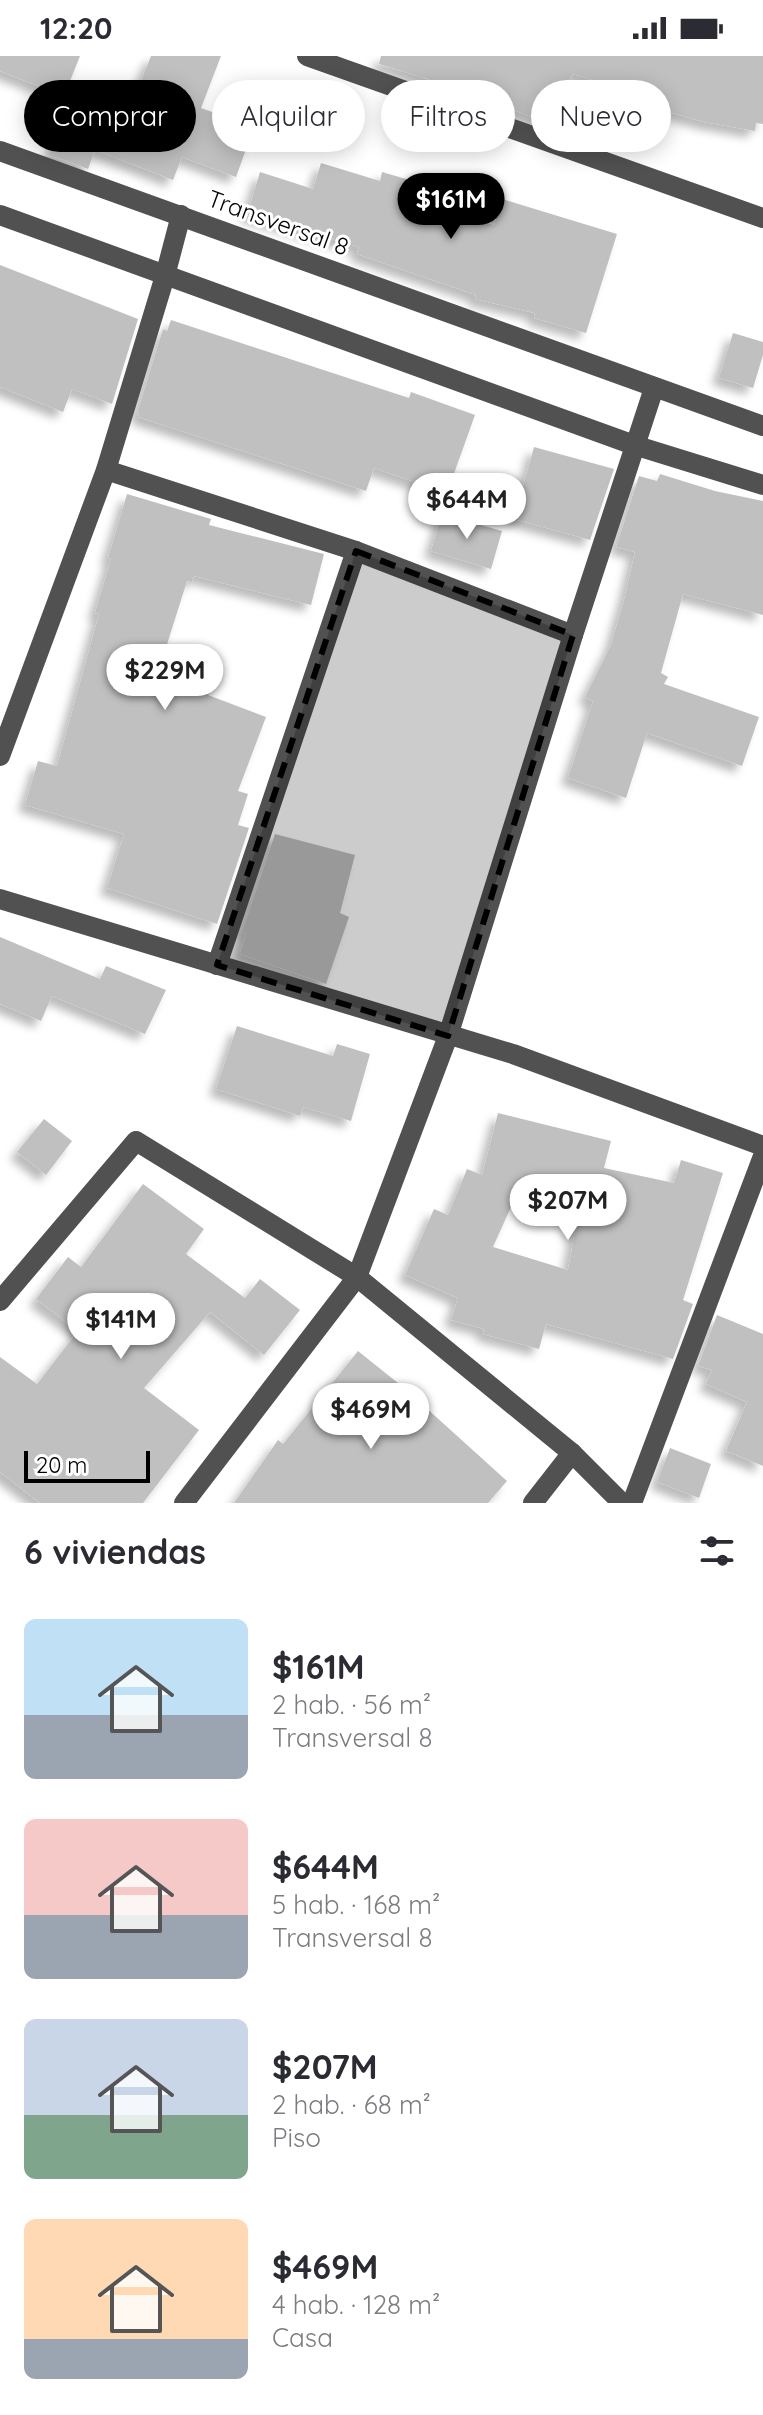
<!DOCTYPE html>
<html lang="es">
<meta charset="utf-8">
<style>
:root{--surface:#fff;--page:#f2f2f3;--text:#2b2b33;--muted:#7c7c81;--accent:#000}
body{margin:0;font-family:Quicksand,sans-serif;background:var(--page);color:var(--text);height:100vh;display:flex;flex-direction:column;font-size:30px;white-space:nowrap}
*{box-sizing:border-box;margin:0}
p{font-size:26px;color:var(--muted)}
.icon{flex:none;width:44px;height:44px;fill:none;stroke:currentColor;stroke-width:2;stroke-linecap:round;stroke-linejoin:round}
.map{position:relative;height:1447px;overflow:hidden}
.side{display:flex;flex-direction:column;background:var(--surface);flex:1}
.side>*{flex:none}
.banner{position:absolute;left:24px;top:24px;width:716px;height:72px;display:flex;gap:16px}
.scale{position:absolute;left:24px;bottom:20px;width:126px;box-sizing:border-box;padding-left:8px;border:4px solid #000;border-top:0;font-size:22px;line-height:28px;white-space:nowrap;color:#000;-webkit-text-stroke:6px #fff;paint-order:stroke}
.price{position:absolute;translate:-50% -68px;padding:0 18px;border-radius:28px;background:#fff;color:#222;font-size:26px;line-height:52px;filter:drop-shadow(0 2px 4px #0008)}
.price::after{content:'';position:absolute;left:50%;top:48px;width:24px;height:18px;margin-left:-12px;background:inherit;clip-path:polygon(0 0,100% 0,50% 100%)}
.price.current{background:var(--accent);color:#fff}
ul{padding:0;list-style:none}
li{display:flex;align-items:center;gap:24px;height:200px;padding:0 24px}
li span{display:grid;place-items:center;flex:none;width:224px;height:160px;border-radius:12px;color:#555}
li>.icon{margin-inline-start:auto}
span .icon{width:96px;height:96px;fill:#fffc;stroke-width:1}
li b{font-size:34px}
h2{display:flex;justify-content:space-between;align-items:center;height:96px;padding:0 24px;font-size:34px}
.tag{padding:0 28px;border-radius:36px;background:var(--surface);box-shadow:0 4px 20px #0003;font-size:28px;line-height:72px}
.tag.current{background:var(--accent);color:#fff}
.status{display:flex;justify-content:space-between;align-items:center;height:56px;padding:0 40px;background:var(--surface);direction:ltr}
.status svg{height:22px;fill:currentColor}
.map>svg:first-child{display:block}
.building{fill:#c0c0c0;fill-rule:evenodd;filter:url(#shadow)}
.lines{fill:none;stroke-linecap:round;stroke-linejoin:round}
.minor{stroke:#515151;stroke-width:20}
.marked{fill:#000;fill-opacity:0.2;stroke:#000;stroke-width:6;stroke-dasharray:16 10;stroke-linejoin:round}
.labels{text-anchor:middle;stroke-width:6;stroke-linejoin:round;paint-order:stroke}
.street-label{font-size:24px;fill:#000;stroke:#fff}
</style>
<div class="status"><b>12:20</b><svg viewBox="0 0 49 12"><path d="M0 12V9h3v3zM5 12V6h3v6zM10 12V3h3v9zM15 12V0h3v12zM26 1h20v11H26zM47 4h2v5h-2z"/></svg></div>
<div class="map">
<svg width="763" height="1447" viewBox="0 0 763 1447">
<defs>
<filter id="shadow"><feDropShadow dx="-7" dy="7" stdDeviation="4" flood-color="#0004"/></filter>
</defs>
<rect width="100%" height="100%" fill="#fff"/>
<g class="building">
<polygon points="0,0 80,0 64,40 0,15"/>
<polygon points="151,0 221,0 201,52 254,71 236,121 182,101 173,124 95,94 88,113 49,99 79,27 133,45"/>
<polygon points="381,0 763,0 763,68 756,67 755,75 704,66 627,44 630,35 573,18 558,43 549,68 514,54 515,50 379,8"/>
<polygon points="321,107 380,125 382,116 437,132 431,149 494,169 502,143 617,178 586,277 534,262 535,257 475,243 476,239 357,198 359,191 247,159 260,116 313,133"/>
<polygon points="0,209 138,263 112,348 72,333 63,356 0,331"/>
<polygon points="171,264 409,342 411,336 475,359 447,437 374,412 366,435 138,361 139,358 137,357 163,273 167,275"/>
<polygon points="733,277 763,286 763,299 753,332 719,322"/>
<polygon points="534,391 614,413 590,484 514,463"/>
<polygon points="660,418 715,435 763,445 763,559 683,538 661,617 668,621 664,628 759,661 742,710 647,677 626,742 568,722 593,645 585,641 611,589 625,540 635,496 616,491 639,420 657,425"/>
<polygon points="127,438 211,463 209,469 324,498 311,549 194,520 192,526 187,525 164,598 216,616 208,639 266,661 238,735 248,738 238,769 249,772 217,868 107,832 124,778 25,749 38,705 57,710 99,558 95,557 111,503 108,502"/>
<polygon points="442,458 502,475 491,513 431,495"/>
<polygon points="275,778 355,799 340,857 349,861 326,928 240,898 246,878 242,876"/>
<polygon points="0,881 100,923 106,910 166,934 145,978 52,940 41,965 0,948"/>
<polygon points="237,970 333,1000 337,988 370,998 351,1065 303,1051 300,1060 216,1033"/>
<path d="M 498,1057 L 611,1085 L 604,1112 L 674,1127 L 681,1104 L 723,1117 L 683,1244 L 693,1248 L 673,1303 L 546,1268 L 539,1293 L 483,1278 L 484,1273 L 451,1264 L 458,1242 L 405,1219 L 434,1153 L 448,1159 L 467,1113 L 482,1119 ZM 523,1124 L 582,1138 L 568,1214 L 493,1191 Z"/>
<polygon points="44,1063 72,1085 46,1119 17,1096"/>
<polygon points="143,1128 204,1173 186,1198 245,1242 260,1223 300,1254 264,1299 210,1256 144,1332 199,1374 143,1447 40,1447 0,1416 0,1301 37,1328 78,1275 36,1243 68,1201 81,1211"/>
<polygon points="717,1259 763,1278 763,1410 726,1395 747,1346 706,1328 712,1314 698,1310"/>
<polygon points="358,1295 403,1331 507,1425 488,1447 234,1447 278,1384 283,1388"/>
<polygon points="670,1392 711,1408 699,1442 657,1426"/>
</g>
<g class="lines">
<g class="minor">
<polyline points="307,0 763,162"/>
<polyline points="0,95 763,370"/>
<polyline points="0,159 634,389 763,429"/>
<polyline points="106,414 356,495 573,579"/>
<polyline points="0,700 106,414 165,220 181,159"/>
<polyline points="0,843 513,998 763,1090"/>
<polyline points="217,909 356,495"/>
<polyline points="0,1245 136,1085 357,1221 572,1397 622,1447"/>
<polyline points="184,1447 357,1221 448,980 573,579 654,332"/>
<polyline points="533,1447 572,1397"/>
<polyline points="632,1447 763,1100"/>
</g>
</g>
<path class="marked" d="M 356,495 L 573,579 L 448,980 L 217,909 Z"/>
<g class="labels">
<g class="street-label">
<text transform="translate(278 167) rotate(20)" y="8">Transversal 8</text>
</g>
</g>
</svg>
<div class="scale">20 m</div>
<b class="price current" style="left:451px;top:185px">$161M</b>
<b class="price" style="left:467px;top:485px">$644M</b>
<b class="price" style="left:165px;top:656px">$229M</b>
<b class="price" style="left:568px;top:1186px">$207M</b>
<b class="price" style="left:121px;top:1305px">$141M</b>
<b class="price" style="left:371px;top:1395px">$469M</b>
<div class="banner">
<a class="tag current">Comprar</a>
<a class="tag">Alquilar</a>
<a class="tag">Filtros</a>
<a class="tag">Nuevo</a>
</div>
</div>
<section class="side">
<h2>6 viviendas<svg class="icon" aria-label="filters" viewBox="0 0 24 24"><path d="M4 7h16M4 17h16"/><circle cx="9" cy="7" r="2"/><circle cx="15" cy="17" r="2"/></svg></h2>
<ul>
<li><span style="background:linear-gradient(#bfe0f5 60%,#9aa5b1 0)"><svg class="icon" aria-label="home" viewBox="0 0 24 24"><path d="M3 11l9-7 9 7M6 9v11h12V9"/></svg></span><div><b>$161M</b><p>2 hab. · 56 m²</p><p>Transversal 8</p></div></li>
<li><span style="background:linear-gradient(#f6c9c9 60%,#9aa5b1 0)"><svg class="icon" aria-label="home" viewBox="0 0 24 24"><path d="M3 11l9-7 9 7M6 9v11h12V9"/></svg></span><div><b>$644M</b><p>5 hab. · 168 m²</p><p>Transversal 8</p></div></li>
<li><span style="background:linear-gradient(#c9d6e8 60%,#7fa58c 0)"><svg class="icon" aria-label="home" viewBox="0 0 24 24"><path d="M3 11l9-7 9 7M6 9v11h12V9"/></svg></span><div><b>$207M</b><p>2 hab. · 68 m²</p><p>Piso</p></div></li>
<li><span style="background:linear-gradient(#ffd9b3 75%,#9aa5b1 0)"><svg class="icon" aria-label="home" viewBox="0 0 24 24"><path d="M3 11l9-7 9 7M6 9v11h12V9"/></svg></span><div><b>$469M</b><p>4 hab. · 128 m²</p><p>Casa</p></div></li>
</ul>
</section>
